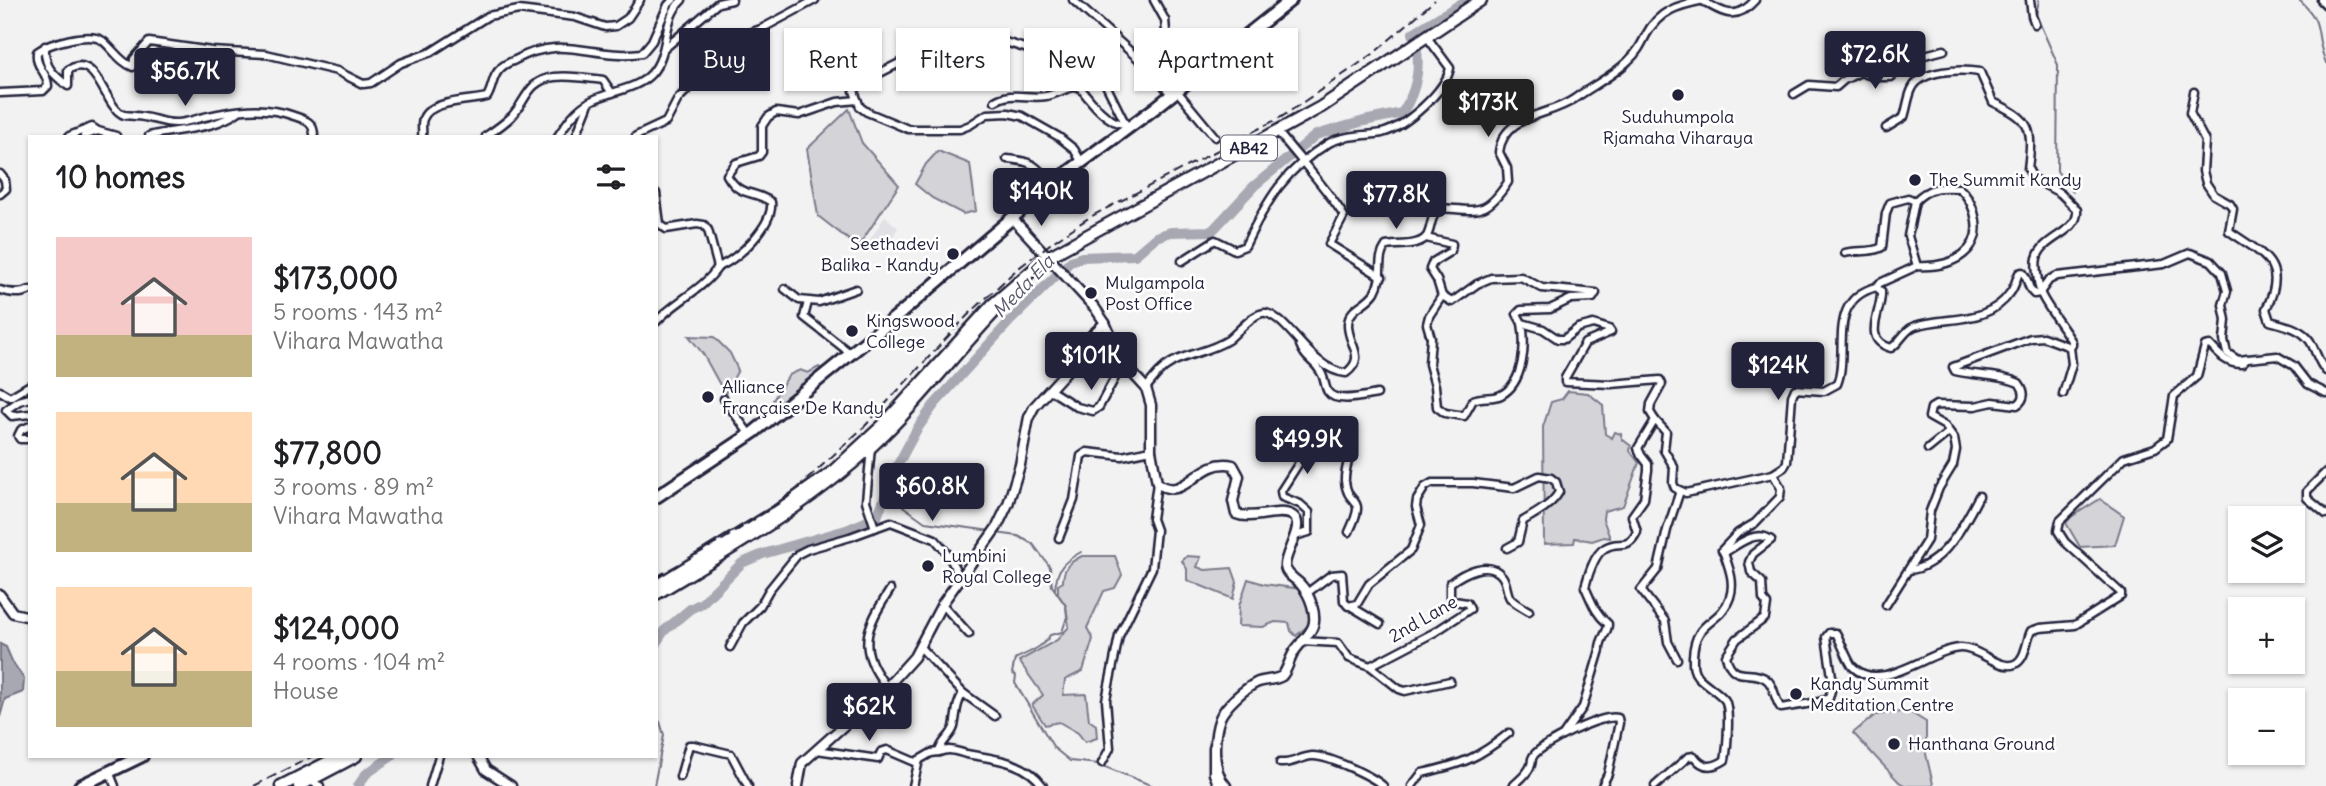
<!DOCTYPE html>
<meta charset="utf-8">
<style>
:root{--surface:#fff;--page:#f2f2f2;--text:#202124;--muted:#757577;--accent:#22223b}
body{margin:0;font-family:Delius,sans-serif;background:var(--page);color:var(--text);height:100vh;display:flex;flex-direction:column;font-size:26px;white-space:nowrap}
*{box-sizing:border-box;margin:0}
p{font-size:23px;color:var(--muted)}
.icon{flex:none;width:38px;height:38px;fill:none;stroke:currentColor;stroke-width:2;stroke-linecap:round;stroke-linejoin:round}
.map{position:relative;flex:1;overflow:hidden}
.details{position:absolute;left:28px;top:135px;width:630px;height:623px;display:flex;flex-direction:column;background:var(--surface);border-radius:0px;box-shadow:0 2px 5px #0004}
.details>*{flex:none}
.guide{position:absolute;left:679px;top:28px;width:665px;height:63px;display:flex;gap:14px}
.fabs{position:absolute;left:2228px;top:506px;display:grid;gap:14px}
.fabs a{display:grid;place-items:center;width:77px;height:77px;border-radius:0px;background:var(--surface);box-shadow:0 2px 5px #0004;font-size:35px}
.price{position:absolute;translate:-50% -60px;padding:0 16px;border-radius:7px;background:var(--accent);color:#fff;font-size:23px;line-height:46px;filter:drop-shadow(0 2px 4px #0008)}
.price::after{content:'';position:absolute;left:50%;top:42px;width:21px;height:16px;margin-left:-10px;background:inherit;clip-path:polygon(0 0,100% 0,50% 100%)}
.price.on{background:#222;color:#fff}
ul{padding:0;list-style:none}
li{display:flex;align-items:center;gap:21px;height:175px;padding:0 28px}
li span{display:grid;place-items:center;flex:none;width:196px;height:140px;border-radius:0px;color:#555}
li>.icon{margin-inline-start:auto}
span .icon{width:84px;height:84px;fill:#fffc;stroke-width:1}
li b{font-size:30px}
h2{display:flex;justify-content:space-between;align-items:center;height:84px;padding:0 28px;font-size:30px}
.tag{padding:0 24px;border-radius:0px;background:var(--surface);box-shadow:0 2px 5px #0004;font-size:24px;line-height:63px}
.tag.on{background:var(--accent);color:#fff}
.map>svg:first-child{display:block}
.built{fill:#e2e2e6}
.green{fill:#d3d3d8;stroke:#7a7a8a;stroke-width:2}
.water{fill:#a8a8b2;stroke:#727282;stroke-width:2}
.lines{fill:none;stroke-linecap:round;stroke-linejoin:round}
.stream{stroke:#727282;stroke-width:2}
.river{stroke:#a8a8b2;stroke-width:10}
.street-casing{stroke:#22223b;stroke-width:11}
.secondary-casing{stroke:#22223b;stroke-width:13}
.primary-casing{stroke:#22223b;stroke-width:15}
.highway-casing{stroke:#22223b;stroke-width:16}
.street{stroke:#fff;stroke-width:6}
.secondary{stroke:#fff;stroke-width:8}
.primary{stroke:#fff;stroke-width:10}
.highway{stroke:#fff;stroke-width:10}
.rail{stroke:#22223b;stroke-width:2;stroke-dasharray:10 5;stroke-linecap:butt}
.poi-dot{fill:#22223b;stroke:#fff;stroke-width:2.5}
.labels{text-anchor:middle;stroke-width:5;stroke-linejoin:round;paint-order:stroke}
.shield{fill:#fff;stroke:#646476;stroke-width:2}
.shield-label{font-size:16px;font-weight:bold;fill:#22223b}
.poi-label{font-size:18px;fill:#22223b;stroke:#fff;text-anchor:start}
.street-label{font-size:18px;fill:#22223b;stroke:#fff}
.water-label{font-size:19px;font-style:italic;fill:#58586b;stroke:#fff}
</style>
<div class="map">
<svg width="2326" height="786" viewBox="0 0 2326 786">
<rect width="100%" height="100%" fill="#f2f2f3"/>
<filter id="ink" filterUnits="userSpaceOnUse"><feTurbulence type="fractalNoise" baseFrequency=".0143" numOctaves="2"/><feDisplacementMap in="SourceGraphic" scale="14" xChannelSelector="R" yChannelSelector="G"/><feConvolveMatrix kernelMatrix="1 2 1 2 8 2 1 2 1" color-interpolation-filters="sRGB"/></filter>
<g filter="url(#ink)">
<polygon class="built" points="885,216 898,228 887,246 879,251 868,243"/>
<g class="green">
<polygon points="849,109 862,143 899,185 858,247 818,216 807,149"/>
<polygon points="938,151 970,164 976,211 963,214 932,198 915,184 926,164"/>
<polygon points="689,336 714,337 730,353 738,370 725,394 703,354"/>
<polygon points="819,367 823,371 778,406 773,400 789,375 800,370 808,373"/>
<polygon points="1568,391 1588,393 1603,405 1605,434 1612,438 1615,432 1621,434 1622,439 1631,446 1630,451 1639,463 1623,506 1604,511 1603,519 1610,538 1604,537 1592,541 1575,538 1574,543 1544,544 1543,427 1551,402 1562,399"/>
<polygon points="2100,499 2124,516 2115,545 2080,547 2066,523 2071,517"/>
<path d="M 1082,556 L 1115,556 L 1122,575 L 1115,588 L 1104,591 L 1087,628 L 1093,639 L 1083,671 L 1065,680 L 1063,695 L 1086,694 L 1089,720 L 1096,725 L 1097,738 L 1085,742 L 1078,733 L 1059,722 L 1045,725 L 1032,705 L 1043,695 L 1019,661 L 1057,640 L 1069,627 L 1066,606 L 1058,594 L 1058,585 L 1063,582 C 1063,567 1070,562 1082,556 Z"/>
<polygon points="1187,556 1201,557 1197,567 1205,570 1232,568 1237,582 1233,599 1187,580 1187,569 1182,561"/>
<polygon points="1248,579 1264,584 1301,589 1311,611 1311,623 1296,636 1291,631 1289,623 1275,622 1263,627 1238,626 1239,606"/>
<polygon points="1908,711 1926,722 1926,754 1933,784 1931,786 1906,786 1899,782 1853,733 1875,715"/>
</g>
<polygon class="water" points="0,644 6,647 12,661 24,679 23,692 5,699 0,717"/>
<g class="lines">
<g class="stream">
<polyline points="2039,0 2036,15 2058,65 2057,171 2073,192"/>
<path d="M 2299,0 C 2326,24 2313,32 2326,63"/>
<polyline points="884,500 897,502 925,522 991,531"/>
<path d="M 996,533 L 1018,536 L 1033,544 L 1050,567 L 1052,586 L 1066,606 L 1067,617 L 1062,632 L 1050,635 C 1044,647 1027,653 1015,659 L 1012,673 L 1016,676 L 1015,683 L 1054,748 L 1070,761 L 1098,764 L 1153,786"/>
<path d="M 1055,589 C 1057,568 1063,562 1081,552"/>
<polyline points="654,786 664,735 660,722 656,720"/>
</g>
<g class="river">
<path d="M 656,643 L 664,631 L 690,609 L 702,603 L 742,563 L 763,554 L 846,530 L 877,517 L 896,468 L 917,429 L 934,405 L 1010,321 L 1071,261 L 1082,257 L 1135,255 L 1156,237 L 1171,232 L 1212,231 L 1254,186 L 1316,135 L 1364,121 L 1402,113 C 1418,89 1422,61 1413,33 L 1467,0"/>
<polyline points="358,786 366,774 392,756"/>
</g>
<g class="street-casing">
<g id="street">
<polyline points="1073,0 1153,72 1172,96"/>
<polyline points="1154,0 1165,20 1167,44 1172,55 1193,78"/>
<polyline points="2030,0 2032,16 2035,24"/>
<polyline points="2321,0 2326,5"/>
<path d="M 1703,1 C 1724,14 1737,21 1755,0"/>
<path d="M 45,46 C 44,66 52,74 68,86 L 68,70 C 98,51 104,108 124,115 C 128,116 131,115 135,116 C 149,116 164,124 177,123 C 186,123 196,119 204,117 C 234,110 264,105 294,116 C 306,120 314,122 314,136"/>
<polyline points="664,49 718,3 732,0"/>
<polyline points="1177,91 1215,137"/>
<path d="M 2194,92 L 2190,113 L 2205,141 L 2203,171 L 2206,183 L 2214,195 L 2230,204 L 2233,209 L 2229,231 C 2264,255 2289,264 2266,309 L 2270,321 C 2284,325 2301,328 2310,341 C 2316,351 2318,362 2326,371"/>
<path d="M 0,93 L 43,91 L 48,86 C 48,72 35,68 37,52 C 49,43 90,31 103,41 C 114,50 120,62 133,67 L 134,59 L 149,42 L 212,51 L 266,54 L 337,71 L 363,84 L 371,83 L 401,63 L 431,52 L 488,16 L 519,10 L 575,17 L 605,27 L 616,26 L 628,18 L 640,0"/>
<polyline points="1794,94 1809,85 1836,87 1844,80 1860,72 1875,77 1891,77 1913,58 1944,50"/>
<path d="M 995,101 C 1011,91 1028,99 1046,96 C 1057,94 1067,87 1079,86 C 1089,99 1107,124 1125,124"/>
<path d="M 1886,128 L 1904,117 C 1907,108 1908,97 1912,89 C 1921,69 1962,69 1980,72 L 1993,102 C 2032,120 2033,128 2028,169 L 2034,179 L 2060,193 L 2077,210 C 2079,233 2043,236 2037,258 C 2035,265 2038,283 2040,291 C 2042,301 2066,331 2072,342 L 2072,345 L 2070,347 L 2043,337 L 2031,338 L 1953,367 L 1955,371 C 1976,376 1999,374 2019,383 C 2025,391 2026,399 2017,405 L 1993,402 L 1975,406 L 1936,405 L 1931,408 L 1929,417 L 1945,426 L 1954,438 L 1956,450 L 1953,465 L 1939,488 L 1930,511 L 1927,540 L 1886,605"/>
<path d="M 1278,132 C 1300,160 1325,186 1344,216 L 1329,244 L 1382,277"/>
<polyline points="69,136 92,127 98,131"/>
<polyline points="84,136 98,131 116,136"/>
<path d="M 149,136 C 179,128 211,131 238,112"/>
<path d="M 422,136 C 423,132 421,123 423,119 C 429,100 472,101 487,97 C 493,88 492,75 501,68 C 504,64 511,62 515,60 C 563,33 592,60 642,53 L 652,41 L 668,5 L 673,0"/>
<path d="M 486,136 C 495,130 504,124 512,116 C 527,100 527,81 554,77 C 570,75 587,78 603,80 L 612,93"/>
<path d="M 558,136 C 567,122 576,109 591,101 C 610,91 636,90 651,74 C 671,52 661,20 682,0"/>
<polyline points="576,136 588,106"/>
<polyline points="636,136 666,122 678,99 688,89 699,57 708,47 761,29 815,0"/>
<path d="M 1007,159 C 1032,161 1036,165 1052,184"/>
<polyline points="1082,163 1074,149 1059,137 1022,116 1008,113 987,114 970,125 960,129 908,129 867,112 860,107 854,91 862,82 945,40 992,38 1057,58 1074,60 1099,71 1128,129"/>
<polyline points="0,174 5,180 6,189 0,194"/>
<polyline points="656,193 660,224 666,229 697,224 704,225 708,230 718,267"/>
<path d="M 1915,201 C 1929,187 1939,187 1959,188 C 1967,195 1971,202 1974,212 C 1986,251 1952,268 1917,266"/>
<polyline points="1426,238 1452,244 1451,251 1433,262 1430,269 1437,280 1442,296 1452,302 1477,284 1491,278 1521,277 1542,288 1596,293 1593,298 1571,299 1550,309 1521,310 1517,314 1522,323 1543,329 1558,339 1564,339 1578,328 1593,324 1609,329 1611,332 1585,343 1565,378 1565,382 1611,384 1660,380 1662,384 1651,404 1650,412 1655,420"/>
<path d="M 1845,253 C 1856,250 1873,253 1882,247 L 1886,213 L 1890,203 L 1908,198 L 1915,201 L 1908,236 L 1917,266 L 1880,283 L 1876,287"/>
<path d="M 1182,261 L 1215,240 L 1235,250 L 1245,246 C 1267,200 1285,169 1329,143 C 1343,135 1366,136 1382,133 C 1405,127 1446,91 1450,68 L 1427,37"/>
<path d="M 718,267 C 738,260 774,224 771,202 C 752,189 740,198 727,175 L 736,163 L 759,156 L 762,152 L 762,126 L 768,117 L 776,112 L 799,115 L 837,102 L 857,100"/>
<polyline points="785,289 799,300 819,302 856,289"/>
<path d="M 0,290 C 10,293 20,295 30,290"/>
<polyline points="2041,291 2049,280 2057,276 2164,264 2190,253 2211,261 2222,273 2227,291 2223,305 2226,320 2224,340 2227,353 2238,360 2277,356 2294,366 2308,384 2326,393"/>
<path d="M 1442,296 L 1429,316 L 1427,324 L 1431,338 L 1429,364 L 1435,386 L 1437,407 L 1445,413 L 1464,416 L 1473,400 C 1482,396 1493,399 1501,395 C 1524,383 1526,345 1522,323"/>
<polyline points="808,302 804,317 850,353"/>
<path d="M 656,322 C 675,301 703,290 718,267"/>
<path d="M 1300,345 C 1306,361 1313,359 1320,371 C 1325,377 1324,386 1328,392 C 1336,404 1365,396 1377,394"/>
<path d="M 1146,388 C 1154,378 1161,368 1173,362 C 1190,353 1211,351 1228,340 C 1237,333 1255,311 1266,313 C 1290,319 1311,370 1346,373 C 1368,357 1347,344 1348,324 C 1349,307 1367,305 1375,292 C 1385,274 1375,261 1386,246 C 1397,244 1423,247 1428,234 C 1433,221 1429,220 1440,208 C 1478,210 1485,217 1508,182 L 1507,168 L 1499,152 C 1504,113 1549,117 1574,99 C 1592,86 1613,76 1628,61 C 1637,53 1641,45 1646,35 C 1659,10 1679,5 1704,0"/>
<polyline points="1050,390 1077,407 1093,411 1099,407 1123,363"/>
<polyline points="0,391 10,397 30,385"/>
<polyline points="2063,394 2072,364 2070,347"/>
<polyline points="30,398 19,401 6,410 12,416 30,414"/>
<polyline points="724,399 750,435"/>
<polyline points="30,426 21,430 18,436 20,439 30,439"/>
<polyline points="871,448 866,501 875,528"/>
<polyline points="1928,449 1949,432"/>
<polyline points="2326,472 2307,491 2307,498 2326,514"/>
<path d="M 1773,474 L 1781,488 L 1780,497 L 1755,523 L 1738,533 L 1722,550 L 1724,553 C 1737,545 1756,529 1771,540 L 1753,554 L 1749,562 L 1751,572 L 1762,582 L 1763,599 L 1767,604 L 1765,618 L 1737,639 L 1726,656 C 1733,684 1751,668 1766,679 C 1775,685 1774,700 1781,708 L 1819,702 L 1829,698 L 1833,683 L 1826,637 L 1829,633 L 1836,633 C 1841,642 1848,662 1853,667 C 1881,695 1928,650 1960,648 C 1978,647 2000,671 2015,664 C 2026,659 2026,641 2031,631 L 2040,628 L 2075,625 L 2121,596 L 2121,593 L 2065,542 L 2058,531 L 2060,521 L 2124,458 L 2155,448 L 2167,439 L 2174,396 L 2197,376 L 2205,346 L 2210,345 C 2219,355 2228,365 2242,364 L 2247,359"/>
<path d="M 1295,536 L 1309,532 L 1309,512 L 1300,504 L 1282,497 L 1281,491 L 1304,455 L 1312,450 L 1347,442 L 1351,443 C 1352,455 1344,468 1345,481 C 1348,510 1368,492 1349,532"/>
<polyline points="1059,538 1074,500 1081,456 1087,452 1122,456 1151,450"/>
<path d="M 1909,570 C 1943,567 1965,523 1979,496"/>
<path d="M 1307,593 L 1331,575 L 1342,574 L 1344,601 L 1348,606 L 1357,604 L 1369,584 L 1411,550 L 1421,525 L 1416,507 L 1417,500 L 1425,487 L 1432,483 L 1473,483 L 1514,488 L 1539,476 L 1551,478 L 1556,482 L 1559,492 C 1551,506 1536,513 1523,521 L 1518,542 L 1507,548"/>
<polyline points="942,604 969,634"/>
<polyline points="1352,607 1380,624"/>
<path d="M 1301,641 L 1338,643 L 1349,658 L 1370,666 L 1435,632 L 1470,609 L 1467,603 L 1454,601 L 1450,597 L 1450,583 C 1463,573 1489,559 1502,576 C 1507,582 1506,592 1510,598 C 1514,603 1524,608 1529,611"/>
<polyline points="730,647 743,623 760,606 769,590 798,554 808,549 850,537 891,522 935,539 948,554 960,578"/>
<polyline points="920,647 963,693 995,716"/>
<polyline points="1677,659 1668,642 1665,621 1641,590 1658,569 1667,530 1680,491"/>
<polyline points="1370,666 1399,689 1405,691 1450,681"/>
<path d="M 887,687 C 856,649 865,629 890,590"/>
<path d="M 1564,734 L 1583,707 L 1600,650 C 1599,639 1608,634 1608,624 C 1595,613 1592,602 1585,587 C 1588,576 1594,554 1605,548 C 1619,539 1627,552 1637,532 L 1632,516 L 1644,499 L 1648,470 L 1648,464 L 1641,455 L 1638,448 L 1655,420 L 1666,432 L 1664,450 L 1674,467 L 1673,483 L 1675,488 L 1686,493 L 1773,474 L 1784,467 L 1787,462 L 1792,396 L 1795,389 L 1824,391 L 1837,384 C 1850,353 1825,301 1876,287 L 1881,291 C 1883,311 1860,339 1891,348 C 1901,342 1904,330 1915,326 C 1947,316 1988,325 2010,293 C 2015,287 2016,279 2019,273 L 2022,272 C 2029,278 2027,289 2034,294 L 2040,293"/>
<polyline points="1213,747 1213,774 1218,786"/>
<polyline points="817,750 878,759 881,752 887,750 915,762 919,760"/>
<path d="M 939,752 C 950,748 956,751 966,754 C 994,759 1026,761 1043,786"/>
<polyline points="1102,763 1110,748 1106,700 1119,636 1152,568 1156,530 1152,519 1157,483"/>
<path d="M 1280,763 C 1293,764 1300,757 1312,756 C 1327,755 1372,776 1383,786"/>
<polyline points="109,771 115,786"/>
<polyline points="680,777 689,745 693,745 731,754 748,786"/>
<polyline points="310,781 320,786"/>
<polyline points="430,786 439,756"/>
<path d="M 913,786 L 919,760 L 931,753 L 939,752 C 941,741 951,737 954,727 C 957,713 955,707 963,693"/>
<path d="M 1412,786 L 1422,773 C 1462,764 1477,759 1509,733"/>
<path d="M 1513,786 C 1519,780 1528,774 1531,765 C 1533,758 1530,761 1534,755 C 1543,743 1604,713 1618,718 L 1619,723 L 1608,774 L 1602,786"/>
<path d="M 1655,786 L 1688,757 L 1694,756 C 1703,769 1713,768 1725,760 C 1727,750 1731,705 1724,699 C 1717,691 1706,685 1698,677 C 1692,670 1693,664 1693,656 C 1695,618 1720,626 1730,597 C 1735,582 1729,568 1724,553"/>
</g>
</g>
<g class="secondary-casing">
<g id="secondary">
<path d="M 1012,218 L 1095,308 L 1105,323 L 1123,363 L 1146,388 L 1151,405 L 1151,450 L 1157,483 C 1186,504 1198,457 1233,465 L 1239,476 L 1233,501 L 1236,514 C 1253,521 1280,507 1293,516 C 1306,525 1284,553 1285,566 C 1286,576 1297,579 1302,586 C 1310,595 1317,615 1313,626 C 1310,635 1299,644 1294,652 C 1289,660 1288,669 1282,676 C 1274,681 1264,679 1256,683 C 1244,689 1225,706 1220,718 C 1213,737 1212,771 1226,786"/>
<polyline points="0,595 13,613 30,617"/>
<polyline points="478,756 486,770 511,786"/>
<polyline points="798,786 802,763 887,687 914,657 942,604 997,527 1008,504 1020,465 1029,417 1034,407 1071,366 1092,335 1105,323"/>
</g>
</g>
<g class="primary-casing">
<g id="primary">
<polyline points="656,586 777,511 831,473 882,426 992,305 1048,257 1321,107 1481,0"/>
<path d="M 656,594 C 730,549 807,506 871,447 C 921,401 960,346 1008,298"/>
<polyline points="281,786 340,756"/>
<polyline points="299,786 356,756"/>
</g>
</g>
<g class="highway-casing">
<g id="highway">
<polyline points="656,497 754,432 902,312 1052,184 1155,108 1291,0"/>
<polyline points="80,786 142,756"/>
</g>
</g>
<use href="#street" class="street"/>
<use href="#secondary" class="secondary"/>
<use href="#primary" class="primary"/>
<use href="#highway" class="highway"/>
<g class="rail">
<polyline points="656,577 724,539 787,498 865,426 967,316 1016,270 1054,241 1090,217 1283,116 1373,54 1435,0"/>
<polyline points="254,786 313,756"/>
</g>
</g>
</g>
<g class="poi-dot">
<circle cx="1678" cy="95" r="7"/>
<circle cx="1915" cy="180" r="7"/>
<circle cx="953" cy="254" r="7"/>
<circle cx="1091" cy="293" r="7"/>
<circle cx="852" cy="331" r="7"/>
<circle cx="708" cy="397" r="7"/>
<circle cx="928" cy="566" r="7"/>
<circle cx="1796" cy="694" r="7"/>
<circle cx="1894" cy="744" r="7"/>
</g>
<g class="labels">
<rect class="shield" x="1221" y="135.5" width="56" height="25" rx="5"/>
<g class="shield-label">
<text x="1249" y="154">AB42</text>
</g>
<g class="poi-label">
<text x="1678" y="123" text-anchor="middle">Suduhumpola<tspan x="1678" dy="21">Rjamaha Viharaya</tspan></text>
<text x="1929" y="186">The Summit Kandy</text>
<text x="939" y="250" text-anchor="end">Seethadevi<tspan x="939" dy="21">Balika - Kandy</tspan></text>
<text x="1105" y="289">Mulgampola<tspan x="1105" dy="21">Post Office</tspan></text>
<text x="866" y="327">Kingswood<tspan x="866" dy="21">College</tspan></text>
<text x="722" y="393">Alliance<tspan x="722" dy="21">Française De Kandy</tspan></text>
<text x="942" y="562">Lumbini<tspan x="942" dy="21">Royal College</tspan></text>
<text x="1810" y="690">Kandy Summit<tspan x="1810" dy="21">Meditation Centre</tspan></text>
<text x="1908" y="750">Hanthana Ground</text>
</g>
<g class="street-label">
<text transform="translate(1423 619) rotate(-30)" y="6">2nd Lane</text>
</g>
<g class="water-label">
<text transform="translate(1023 286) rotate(-46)" y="7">Meda Ela</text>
</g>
</g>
</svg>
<div class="fabs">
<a><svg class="icon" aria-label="layers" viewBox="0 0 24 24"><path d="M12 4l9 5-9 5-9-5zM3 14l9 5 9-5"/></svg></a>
<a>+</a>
<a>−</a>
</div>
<b class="price" style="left:1875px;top:91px">$72.6K</b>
<b class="price" style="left:185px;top:108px">$56.7K</b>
<b class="price on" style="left:1488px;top:139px">$173K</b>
<b class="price" style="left:1041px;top:228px">$140K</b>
<b class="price" style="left:1396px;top:231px">$77.8K</b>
<b class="price" style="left:1091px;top:392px">$101K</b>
<b class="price" style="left:1778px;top:402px">$124K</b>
<b class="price" style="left:1307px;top:476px">$49.9K</b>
<b class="price" style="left:932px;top:523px">$60.8K</b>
<b class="price" style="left:869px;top:743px">$62K</b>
<div class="guide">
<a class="tag on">Buy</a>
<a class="tag">Rent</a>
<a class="tag">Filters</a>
<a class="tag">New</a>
<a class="tag">Apartment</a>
</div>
<section class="details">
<h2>10 homes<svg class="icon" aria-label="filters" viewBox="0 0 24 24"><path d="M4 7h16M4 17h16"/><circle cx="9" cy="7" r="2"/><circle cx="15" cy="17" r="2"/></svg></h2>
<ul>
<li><span style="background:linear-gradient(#f6c9c9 70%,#c2b280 0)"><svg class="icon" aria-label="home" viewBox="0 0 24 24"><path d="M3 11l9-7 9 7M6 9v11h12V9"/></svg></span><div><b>$173,000</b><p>5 rooms · 143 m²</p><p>Vihara Mawatha</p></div></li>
<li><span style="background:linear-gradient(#ffd9b3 65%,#c2b280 0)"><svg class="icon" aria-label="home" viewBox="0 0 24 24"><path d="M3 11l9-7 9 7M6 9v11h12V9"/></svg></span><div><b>$77,800</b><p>3 rooms · 89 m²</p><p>Vihara Mawatha</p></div></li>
<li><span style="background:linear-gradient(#ffd9b3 60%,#c2b280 0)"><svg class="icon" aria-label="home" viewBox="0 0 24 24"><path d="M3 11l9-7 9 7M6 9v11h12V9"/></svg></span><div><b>$124,000</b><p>4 rooms · 104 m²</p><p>House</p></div></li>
</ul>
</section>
</div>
